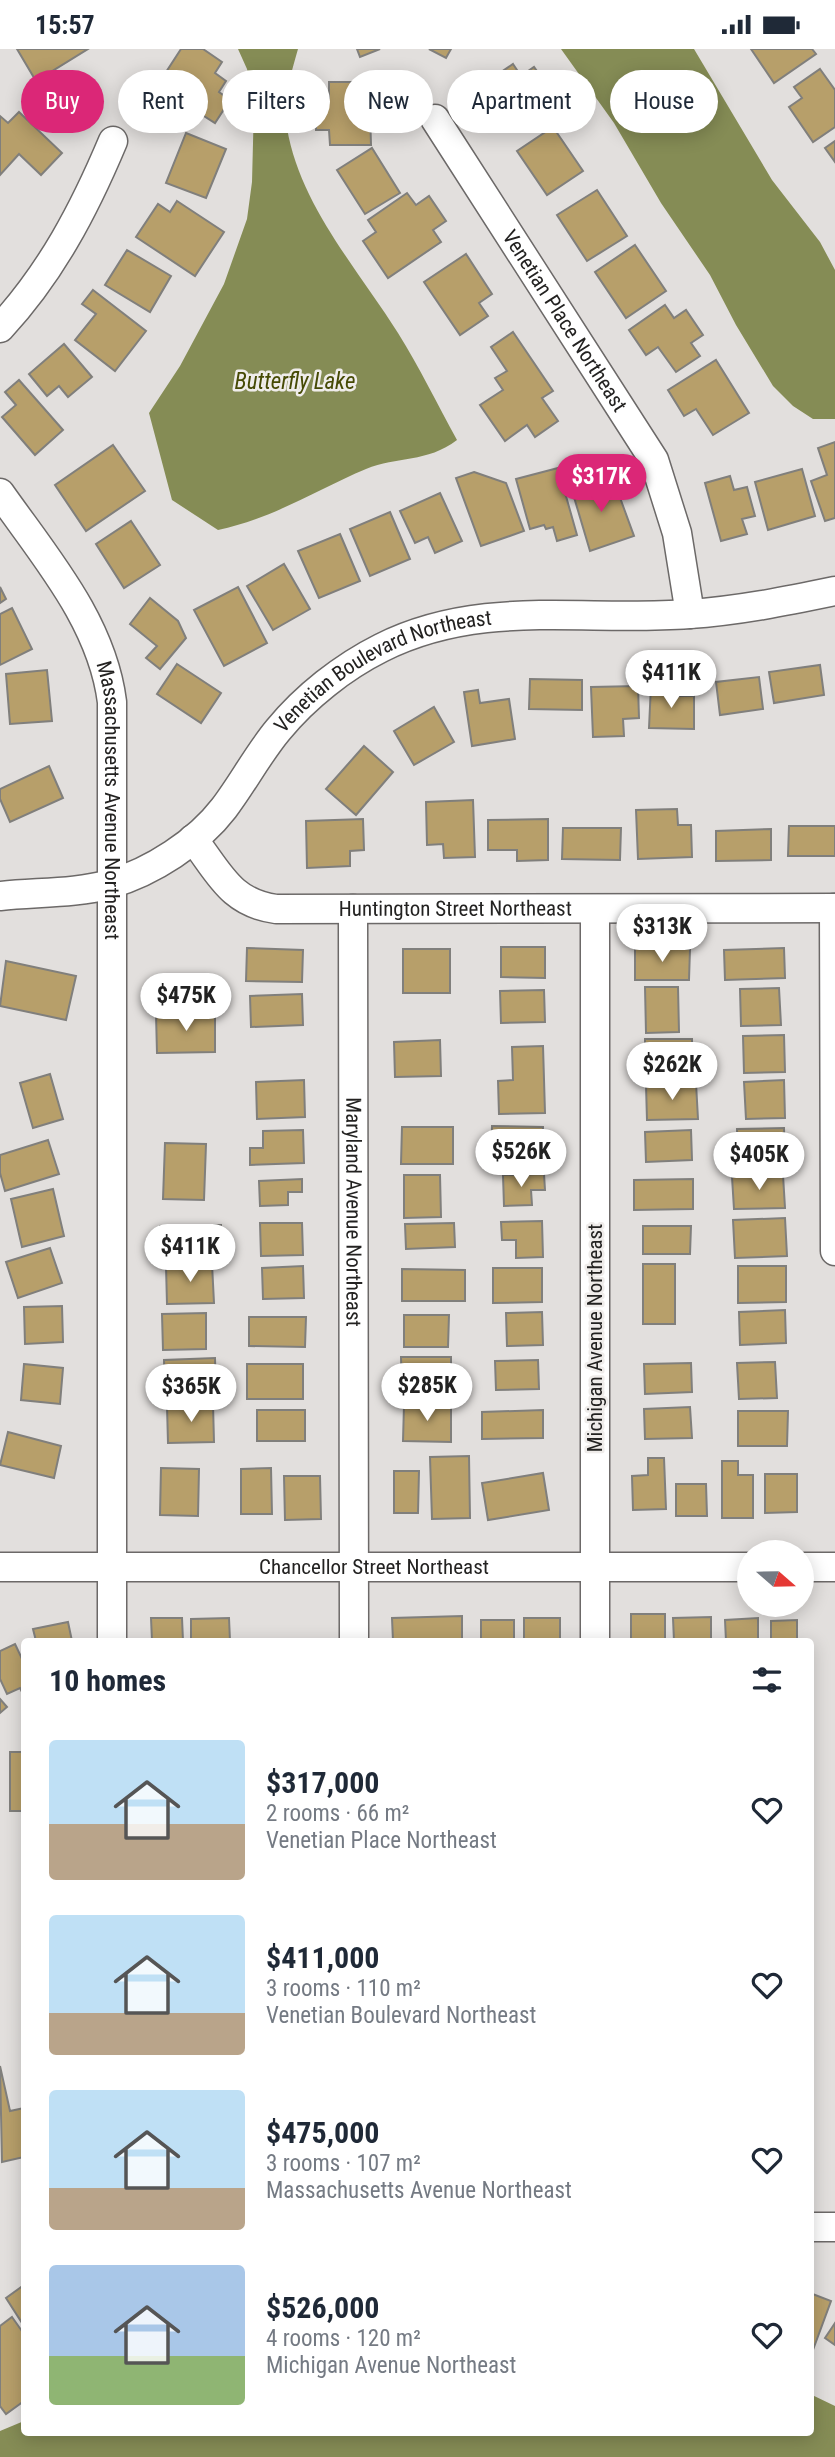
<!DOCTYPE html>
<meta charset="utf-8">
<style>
:root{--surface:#fff;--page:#f6f6f7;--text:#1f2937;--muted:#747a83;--accent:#db2777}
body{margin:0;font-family:"Roboto Condensed",sans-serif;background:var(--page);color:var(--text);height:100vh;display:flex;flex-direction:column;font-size:26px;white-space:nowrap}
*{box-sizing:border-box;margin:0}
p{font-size:23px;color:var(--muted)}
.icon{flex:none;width:38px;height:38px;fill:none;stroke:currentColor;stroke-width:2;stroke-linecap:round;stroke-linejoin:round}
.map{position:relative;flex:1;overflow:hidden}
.drawer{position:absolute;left:21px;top:1589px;width:793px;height:798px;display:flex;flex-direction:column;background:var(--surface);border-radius:7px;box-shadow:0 4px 18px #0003}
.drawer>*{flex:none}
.hud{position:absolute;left:21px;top:21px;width:794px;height:63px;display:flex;gap:14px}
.needle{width:46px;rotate:110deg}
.buttons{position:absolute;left:737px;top:1491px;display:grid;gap:14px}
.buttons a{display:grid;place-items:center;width:77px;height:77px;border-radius:50%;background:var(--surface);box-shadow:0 4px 18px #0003;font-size:35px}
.price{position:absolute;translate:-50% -60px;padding:0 16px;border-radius:24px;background:#fff;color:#222;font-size:23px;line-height:46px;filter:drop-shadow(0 2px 4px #0008)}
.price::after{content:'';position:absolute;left:50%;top:42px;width:21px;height:16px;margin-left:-10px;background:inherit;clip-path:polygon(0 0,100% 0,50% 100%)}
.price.on{background:var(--accent);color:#fff}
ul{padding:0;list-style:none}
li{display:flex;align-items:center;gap:21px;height:175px;padding:0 28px}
li span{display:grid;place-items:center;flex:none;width:196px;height:140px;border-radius:7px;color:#555}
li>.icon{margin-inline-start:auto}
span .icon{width:84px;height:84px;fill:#fffc;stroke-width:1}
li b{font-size:30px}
h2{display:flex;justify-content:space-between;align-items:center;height:84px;padding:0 28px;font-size:30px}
.chip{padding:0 24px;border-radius:32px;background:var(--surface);box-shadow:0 4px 18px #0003;font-size:24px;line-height:63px}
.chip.on{background:var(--accent);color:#fff}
.status{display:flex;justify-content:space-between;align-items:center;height:49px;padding:0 35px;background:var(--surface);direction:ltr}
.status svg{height:19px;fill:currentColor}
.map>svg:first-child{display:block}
.water{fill:#858c55}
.building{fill:#b79f6a;stroke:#807f7c;stroke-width:2}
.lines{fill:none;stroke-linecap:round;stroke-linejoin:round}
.minor-casing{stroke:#6c6968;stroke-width:31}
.minor{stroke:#fff;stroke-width:28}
.labels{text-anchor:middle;stroke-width:5;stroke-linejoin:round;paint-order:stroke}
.street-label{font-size:21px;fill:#232221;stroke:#efecea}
.water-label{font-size:23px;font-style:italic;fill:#464a05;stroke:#efecea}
</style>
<div class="status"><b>15:57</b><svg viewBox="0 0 49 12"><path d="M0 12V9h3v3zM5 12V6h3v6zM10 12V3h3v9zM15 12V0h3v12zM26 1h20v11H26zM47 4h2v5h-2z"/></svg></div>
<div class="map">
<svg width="835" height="2408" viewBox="0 0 835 2408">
<rect width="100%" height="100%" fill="#e2dfdd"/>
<g class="water">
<path d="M 238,0 L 298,0 C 291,25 282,52 287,79 C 300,156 357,219 398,284 C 420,319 437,355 457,391 C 427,414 397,407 366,420 C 316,441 272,470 218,481 L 172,451 L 149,364 L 180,317 L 224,235 L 247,170 L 252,133 L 254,55 L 247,20 Z"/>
<polygon points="561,0 694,0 772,131 820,193 835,221 835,370 813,370 793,357 773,337 736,276 710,226 661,154 614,74"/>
<polygon points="810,2345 835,2357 835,2408 0,2408 0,2382 24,2372 24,2384 810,2384"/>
</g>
<g class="building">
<polygon points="17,0 88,0 36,32"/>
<polygon points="181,0 203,0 222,13 215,24 226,32 219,43 230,51 215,74 157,37"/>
<polygon points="357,0 380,0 360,8"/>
<polygon points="429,0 451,0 446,9"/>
<polygon points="751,0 812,0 816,5 774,34"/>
<polygon points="513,15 521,27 534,18 551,42 537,52 545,64 518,82 485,34"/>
<polygon points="820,20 835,41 835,78 813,93 789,58 802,49 794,38"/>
<polygon points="329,33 356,33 357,64 370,64 371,96 330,96 329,81 316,81 316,49 329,49"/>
<polygon points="19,63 62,104 41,126 19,105 0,126 0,67 8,74"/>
<polygon points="553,78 583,122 547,146 517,102"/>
<polygon points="186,84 226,100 206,149 166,134"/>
<polygon points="835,92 835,113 825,99"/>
<polygon points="372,99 400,144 365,165 337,121"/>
<polygon points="597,141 627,187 587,212 557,166"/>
<polygon points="407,144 416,156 429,147 446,172 433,181 441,193 388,229 363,192 376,183 368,171"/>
<polygon points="177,152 224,183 195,227 136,188 158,155 170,163"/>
<polygon points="635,196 666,242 626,269 595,223"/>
<polygon points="127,201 171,227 150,263 105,236"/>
<polygon points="466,205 492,245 479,254 488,267 460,286 424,233"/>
<polygon points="93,241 146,282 115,322 75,291 96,265 82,255"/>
<polygon points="665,256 674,269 686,261 703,286 691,294 700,307 676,323 658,298 646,306 629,281"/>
<polygon points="513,283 553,342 542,349 558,372 535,388 527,376 505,392 480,356 503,341 495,329 507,322 491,298"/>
<polygon points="64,295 92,328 68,348 59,337 47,347 29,325"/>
<polygon points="716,311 749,364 713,386 696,360 684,367 668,341"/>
<polygon points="19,331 63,381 35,406 2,368 16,356 5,343"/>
<polygon points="835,393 835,469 825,472 811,432 827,426 818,399"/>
<polygon points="113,396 145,442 86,482 55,436"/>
<polygon points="558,419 577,486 557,492 553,478 546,480 544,476 530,480 516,430"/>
<polygon points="802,420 815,467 768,481 755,433"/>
<polygon points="474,423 506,434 524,482 481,497 456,429"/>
<polygon points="608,427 615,447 619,446 634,487 590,502 571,438"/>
<polygon points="730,427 734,441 747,438 755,467 742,470 747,485 721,492 705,434"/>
<polygon points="440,444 462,492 435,504 428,488 415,494 400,462"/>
<polygon points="390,463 410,510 370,527 350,480"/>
<polygon points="131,472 160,516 124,539 96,495"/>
<polygon points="340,485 360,532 319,549 298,502"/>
<polygon points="284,515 310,560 273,581 247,537"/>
<polygon points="0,538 6,550 0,554"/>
<polygon points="238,538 267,594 224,617 194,561"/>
<polygon points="150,549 178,572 186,589 160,620 146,609 157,597 130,575"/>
<polygon points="12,559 32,600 0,616 0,565"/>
<polygon points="177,615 221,644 201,674 157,645"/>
<polygon points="820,616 824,646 774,654 769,623"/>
<polygon points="47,621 52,672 10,675 6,625"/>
<polygon points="759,628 763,660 720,666 716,633"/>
<polygon points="530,630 582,631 582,661 529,660"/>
<polygon points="651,636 666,636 665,647 694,647 694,680 649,679"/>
<polygon points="638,637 639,669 623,670 624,687 593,688 591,638"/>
<polygon points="478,641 480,654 509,650 515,690 472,697 464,643"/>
<polygon points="434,658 454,693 414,716 394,682"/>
<polygon points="364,697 393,723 356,766 326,740"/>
<polygon points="49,717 63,749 10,773 0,750 0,740"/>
<polygon points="473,751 475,808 444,809 443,795 427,796 426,753"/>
<polygon points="677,760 678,776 691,776 692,808 638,810 636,761"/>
<polygon points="363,770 364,801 350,802 350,817 307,819 306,772"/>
<polygon points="548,770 548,811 517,812 517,801 488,801 488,771"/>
<polygon points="789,777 835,777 835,807 788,807"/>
<polygon points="563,779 621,779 620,811 562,810"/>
<polygon points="771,780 771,811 716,812 716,782"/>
<polygon points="501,898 545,898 545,929 501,928"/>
<polygon points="247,899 303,901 302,933 246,932"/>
<polygon points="635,899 690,900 689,931 635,931"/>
<polygon points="784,899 785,929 725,931 724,901"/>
<rect x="403" y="900" width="47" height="44"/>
<polygon points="6,912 76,927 66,971 0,957"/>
<polygon points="645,938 678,938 679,983 646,984"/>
<polygon points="779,939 781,976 741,977 740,940"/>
<polygon points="544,941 545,973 501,974 500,942"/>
<polygon points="302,945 303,976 251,978 250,947"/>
<polygon points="215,964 215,1003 157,1004 156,965"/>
<polygon points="784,986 785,1023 744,1024 743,987"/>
<polygon points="645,990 692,990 692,1020 645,1021"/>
<polygon points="440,991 441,1027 395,1028 394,993"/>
<polygon points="543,997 545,1064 499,1065 498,1032 513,1031 512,998"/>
<polygon points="50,1025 63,1070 33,1079 20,1034"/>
<polygon points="304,1031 305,1068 257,1070 256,1033"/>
<polygon points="784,1031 785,1069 746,1070 744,1033"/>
<polygon points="696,1034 698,1070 647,1071 646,1036"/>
<polygon points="492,1077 543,1078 542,1115 491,1115"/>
<polygon points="402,1078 453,1078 453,1115 401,1115"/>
<polygon points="784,1079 785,1110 738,1111 737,1080"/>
<polygon points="303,1081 304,1114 250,1116 250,1099 263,1099 263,1082"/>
<polygon points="691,1081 692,1111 646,1113 645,1083"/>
<polygon points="48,1091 59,1125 5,1142 0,1124 0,1106"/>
<polygon points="165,1094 206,1095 204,1151 163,1150"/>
<polygon points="544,1125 545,1141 531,1141 532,1156 504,1157 503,1126"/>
<polygon points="404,1126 440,1126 441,1168 404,1169"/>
<polygon points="783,1126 785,1159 734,1160 732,1128"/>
<polygon points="302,1130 302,1143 288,1143 288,1156 260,1157 259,1132"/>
<polygon points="693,1130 693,1160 634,1161 634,1131"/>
<polygon points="53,1140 64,1187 22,1198 11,1150"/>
<polygon points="785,1169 787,1207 735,1209 733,1171"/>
<polygon points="542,1172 543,1208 516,1209 516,1191 502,1191 501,1173"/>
<polygon points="260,1174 302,1174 303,1206 261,1207"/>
<polygon points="454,1174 455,1198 406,1200 405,1175"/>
<polygon points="221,1176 221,1208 160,1209 160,1177"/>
<polygon points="643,1177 691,1177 690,1205 643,1205"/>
<polygon points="50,1199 62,1234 18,1249 6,1213"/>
<polygon points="212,1215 214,1254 167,1255 166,1217"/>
<rect x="643" y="1215" width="32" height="60"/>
<polygon points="303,1217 304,1249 263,1250 262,1219"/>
<polygon points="738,1217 786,1217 786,1253 738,1254"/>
<polygon points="493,1219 542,1219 542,1253 493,1254"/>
<polygon points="402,1220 465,1221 465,1252 402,1252"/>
<polygon points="62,1257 63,1293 25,1295 24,1258"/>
<polygon points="785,1261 786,1294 740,1296 739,1263"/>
<polygon points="542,1263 543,1296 507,1297 506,1264"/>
<polygon points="206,1264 206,1300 163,1301 162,1265"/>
<polygon points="404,1266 449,1266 448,1298 404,1298"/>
<polygon points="249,1268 306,1268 305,1298 249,1297"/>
<polygon points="401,1308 451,1308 451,1346 402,1347"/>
<polygon points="215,1309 216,1345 165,1346 164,1311"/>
<polygon points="538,1311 539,1340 496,1341 495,1312"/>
<polygon points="775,1313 777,1349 739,1350 737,1314"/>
<polygon points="691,1314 692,1343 645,1345 644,1315"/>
<polygon points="24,1315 63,1319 60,1355 21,1351"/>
<rect x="247" y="1315" width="56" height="35"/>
<polygon points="213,1355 214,1393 168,1394 167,1357"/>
<polygon points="404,1356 451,1356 451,1393 403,1392"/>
<polygon points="690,1358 692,1389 645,1390 644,1360"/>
<rect x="257" y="1361" width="48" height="31"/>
<polygon points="543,1361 543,1389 482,1390 482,1363"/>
<polygon points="738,1362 788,1362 787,1397 738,1397"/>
<polygon points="8,1383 61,1397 54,1429 0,1416"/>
<polygon points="469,1407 470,1469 432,1470 430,1408"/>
<polygon points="648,1409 664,1409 666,1460 633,1461 632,1427 648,1426"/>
<polygon points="722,1412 738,1412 738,1426 753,1426 753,1469 722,1469"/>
<polygon points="161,1419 199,1420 198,1467 160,1466"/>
<polygon points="271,1419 272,1465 241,1465 241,1420"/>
<polygon points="394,1422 419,1422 418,1464 394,1464"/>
<polygon points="543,1424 549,1461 488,1471 482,1434"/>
<polygon points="765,1425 797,1425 797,1463 765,1464"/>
<polygon points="284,1427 320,1427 321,1470 285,1471"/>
<polygon points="676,1435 706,1435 707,1467 676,1467"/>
<rect x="631" y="1565" width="34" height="27"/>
<polygon points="462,1567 462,1592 393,1592 392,1569"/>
<polygon points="711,1568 711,1592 674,1592 673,1569"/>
<polygon points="151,1569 182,1569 183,1592 152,1592"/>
<polygon points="229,1569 230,1592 191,1592 191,1570"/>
<rect x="524" y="1569" width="36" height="23"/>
<polygon points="758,1569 758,1592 726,1592 725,1571"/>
<rect x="481" y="1571" width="33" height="21"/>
<polygon points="797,1571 797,1592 771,1592 771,1572"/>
<polygon points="68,1573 72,1592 36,1592 33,1580"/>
<polygon points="15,1595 24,1614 24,1647 20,1639 7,1645 0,1630 0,1602"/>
<polygon points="0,1650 7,1658 0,1664"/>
<rect x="10" y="1703" width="14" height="59"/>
<polygon points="0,2017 10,2062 24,2059 24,2108 2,2113"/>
<polygon points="24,2236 24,2277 6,2249"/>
<polygon points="810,2244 831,2252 810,2309"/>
<polygon points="12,2268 24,2285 24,2352 6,2365 0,2357 0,2277"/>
<polygon points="835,2274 835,2296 825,2289"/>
</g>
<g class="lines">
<g class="minor-casing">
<g id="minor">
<path id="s1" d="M 435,70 L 654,411 L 677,484 L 690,565"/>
<path d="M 0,279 C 51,224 84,161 113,92"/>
<path id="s2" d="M 0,444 C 45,508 102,573 112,653 L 112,1592"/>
<path id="s3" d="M 193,790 C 219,823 230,854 276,860 L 835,859"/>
<path id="s4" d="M 0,847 C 37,843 75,845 110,835 C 152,823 198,793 224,759 C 243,734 258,705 278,681 C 305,648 343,618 381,599 C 480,549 583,573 689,565 C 737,562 787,552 835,542"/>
<polyline points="834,859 835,1202"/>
<path id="s5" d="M 353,860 L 354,1592"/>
<polyline points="595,860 595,1592"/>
<path id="s6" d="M 0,1518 L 749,1518"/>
<polyline points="802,1518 835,1518"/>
<polyline points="810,2178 835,2178"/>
</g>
</g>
<use href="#minor" class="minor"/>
</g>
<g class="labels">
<g class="street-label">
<text dy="7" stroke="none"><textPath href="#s1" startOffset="240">Venetian Place Northeast</textPath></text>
<text dy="7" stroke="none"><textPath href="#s4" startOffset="469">Venetian Boulevard Northeast</textPath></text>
<text dy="7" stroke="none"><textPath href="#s2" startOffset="338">Massachusetts Avenue Northeast</textPath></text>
<text dy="7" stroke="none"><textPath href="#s3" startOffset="292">Huntington Street Northeast</textPath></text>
<text dy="7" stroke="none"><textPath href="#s5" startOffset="303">Maryland Avenue Northeast</textPath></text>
<text transform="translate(595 1289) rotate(-90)" y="7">Michigan Avenue Northeast</text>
<text dy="7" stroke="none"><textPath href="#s6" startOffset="374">Chancellor Street Northeast</textPath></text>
</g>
<g class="water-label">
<text x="295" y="340">Butterfly Lake</text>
</g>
</g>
</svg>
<div class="buttons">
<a><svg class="needle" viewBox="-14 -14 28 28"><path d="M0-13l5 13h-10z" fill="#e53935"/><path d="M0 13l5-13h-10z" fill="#747a83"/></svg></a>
</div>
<b class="price on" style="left:601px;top:465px">$317K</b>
<b class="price" style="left:671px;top:661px">$411K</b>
<b class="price" style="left:662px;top:915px">$313K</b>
<b class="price" style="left:186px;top:984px">$475K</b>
<b class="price" style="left:672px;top:1053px">$262K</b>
<b class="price" style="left:521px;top:1140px">$526K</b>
<b class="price" style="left:759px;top:1143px">$405K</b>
<b class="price" style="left:190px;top:1235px">$411K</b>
<b class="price" style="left:427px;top:1374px">$285K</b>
<b class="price" style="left:191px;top:1375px">$365K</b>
<div class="hud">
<a class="chip on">Buy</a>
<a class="chip">Rent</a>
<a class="chip">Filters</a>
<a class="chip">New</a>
<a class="chip">Apartment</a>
<a class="chip">House</a>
</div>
<section class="drawer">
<h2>10 homes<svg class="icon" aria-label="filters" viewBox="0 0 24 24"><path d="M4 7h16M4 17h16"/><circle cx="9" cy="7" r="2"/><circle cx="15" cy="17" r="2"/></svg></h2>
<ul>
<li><span style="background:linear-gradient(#bfe0f5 60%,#b9a48a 0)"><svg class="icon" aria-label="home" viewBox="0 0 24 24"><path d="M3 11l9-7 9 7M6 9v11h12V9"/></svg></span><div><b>$317,000</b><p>2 rooms · 66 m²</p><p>Venetian Place Northeast</p></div><svg class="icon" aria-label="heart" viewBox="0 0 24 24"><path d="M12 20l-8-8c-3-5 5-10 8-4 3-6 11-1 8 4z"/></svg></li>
<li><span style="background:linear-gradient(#bfe0f5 70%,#b9a48a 0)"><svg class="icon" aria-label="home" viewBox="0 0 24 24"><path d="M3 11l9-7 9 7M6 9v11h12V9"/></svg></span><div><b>$411,000</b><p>3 rooms · 110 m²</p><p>Venetian Boulevard Northeast</p></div><svg class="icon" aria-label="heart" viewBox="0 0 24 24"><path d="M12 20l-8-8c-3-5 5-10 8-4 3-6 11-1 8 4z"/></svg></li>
<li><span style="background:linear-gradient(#bfe0f5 70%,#b9a48a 0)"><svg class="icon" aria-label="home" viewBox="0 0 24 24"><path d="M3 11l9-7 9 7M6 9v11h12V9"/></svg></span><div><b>$475,000</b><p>3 rooms · 107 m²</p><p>Massachusetts Avenue Northeast</p></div><svg class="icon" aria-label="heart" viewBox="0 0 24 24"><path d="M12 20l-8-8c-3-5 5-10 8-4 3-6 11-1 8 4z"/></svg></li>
<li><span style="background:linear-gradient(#a9c7e8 65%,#8fb573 0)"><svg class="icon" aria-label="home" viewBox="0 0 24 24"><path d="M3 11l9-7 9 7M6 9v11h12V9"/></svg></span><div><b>$526,000</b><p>4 rooms · 120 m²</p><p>Michigan Avenue Northeast</p></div><svg class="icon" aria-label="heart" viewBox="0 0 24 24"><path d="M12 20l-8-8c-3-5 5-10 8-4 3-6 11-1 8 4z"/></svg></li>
</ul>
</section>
</div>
